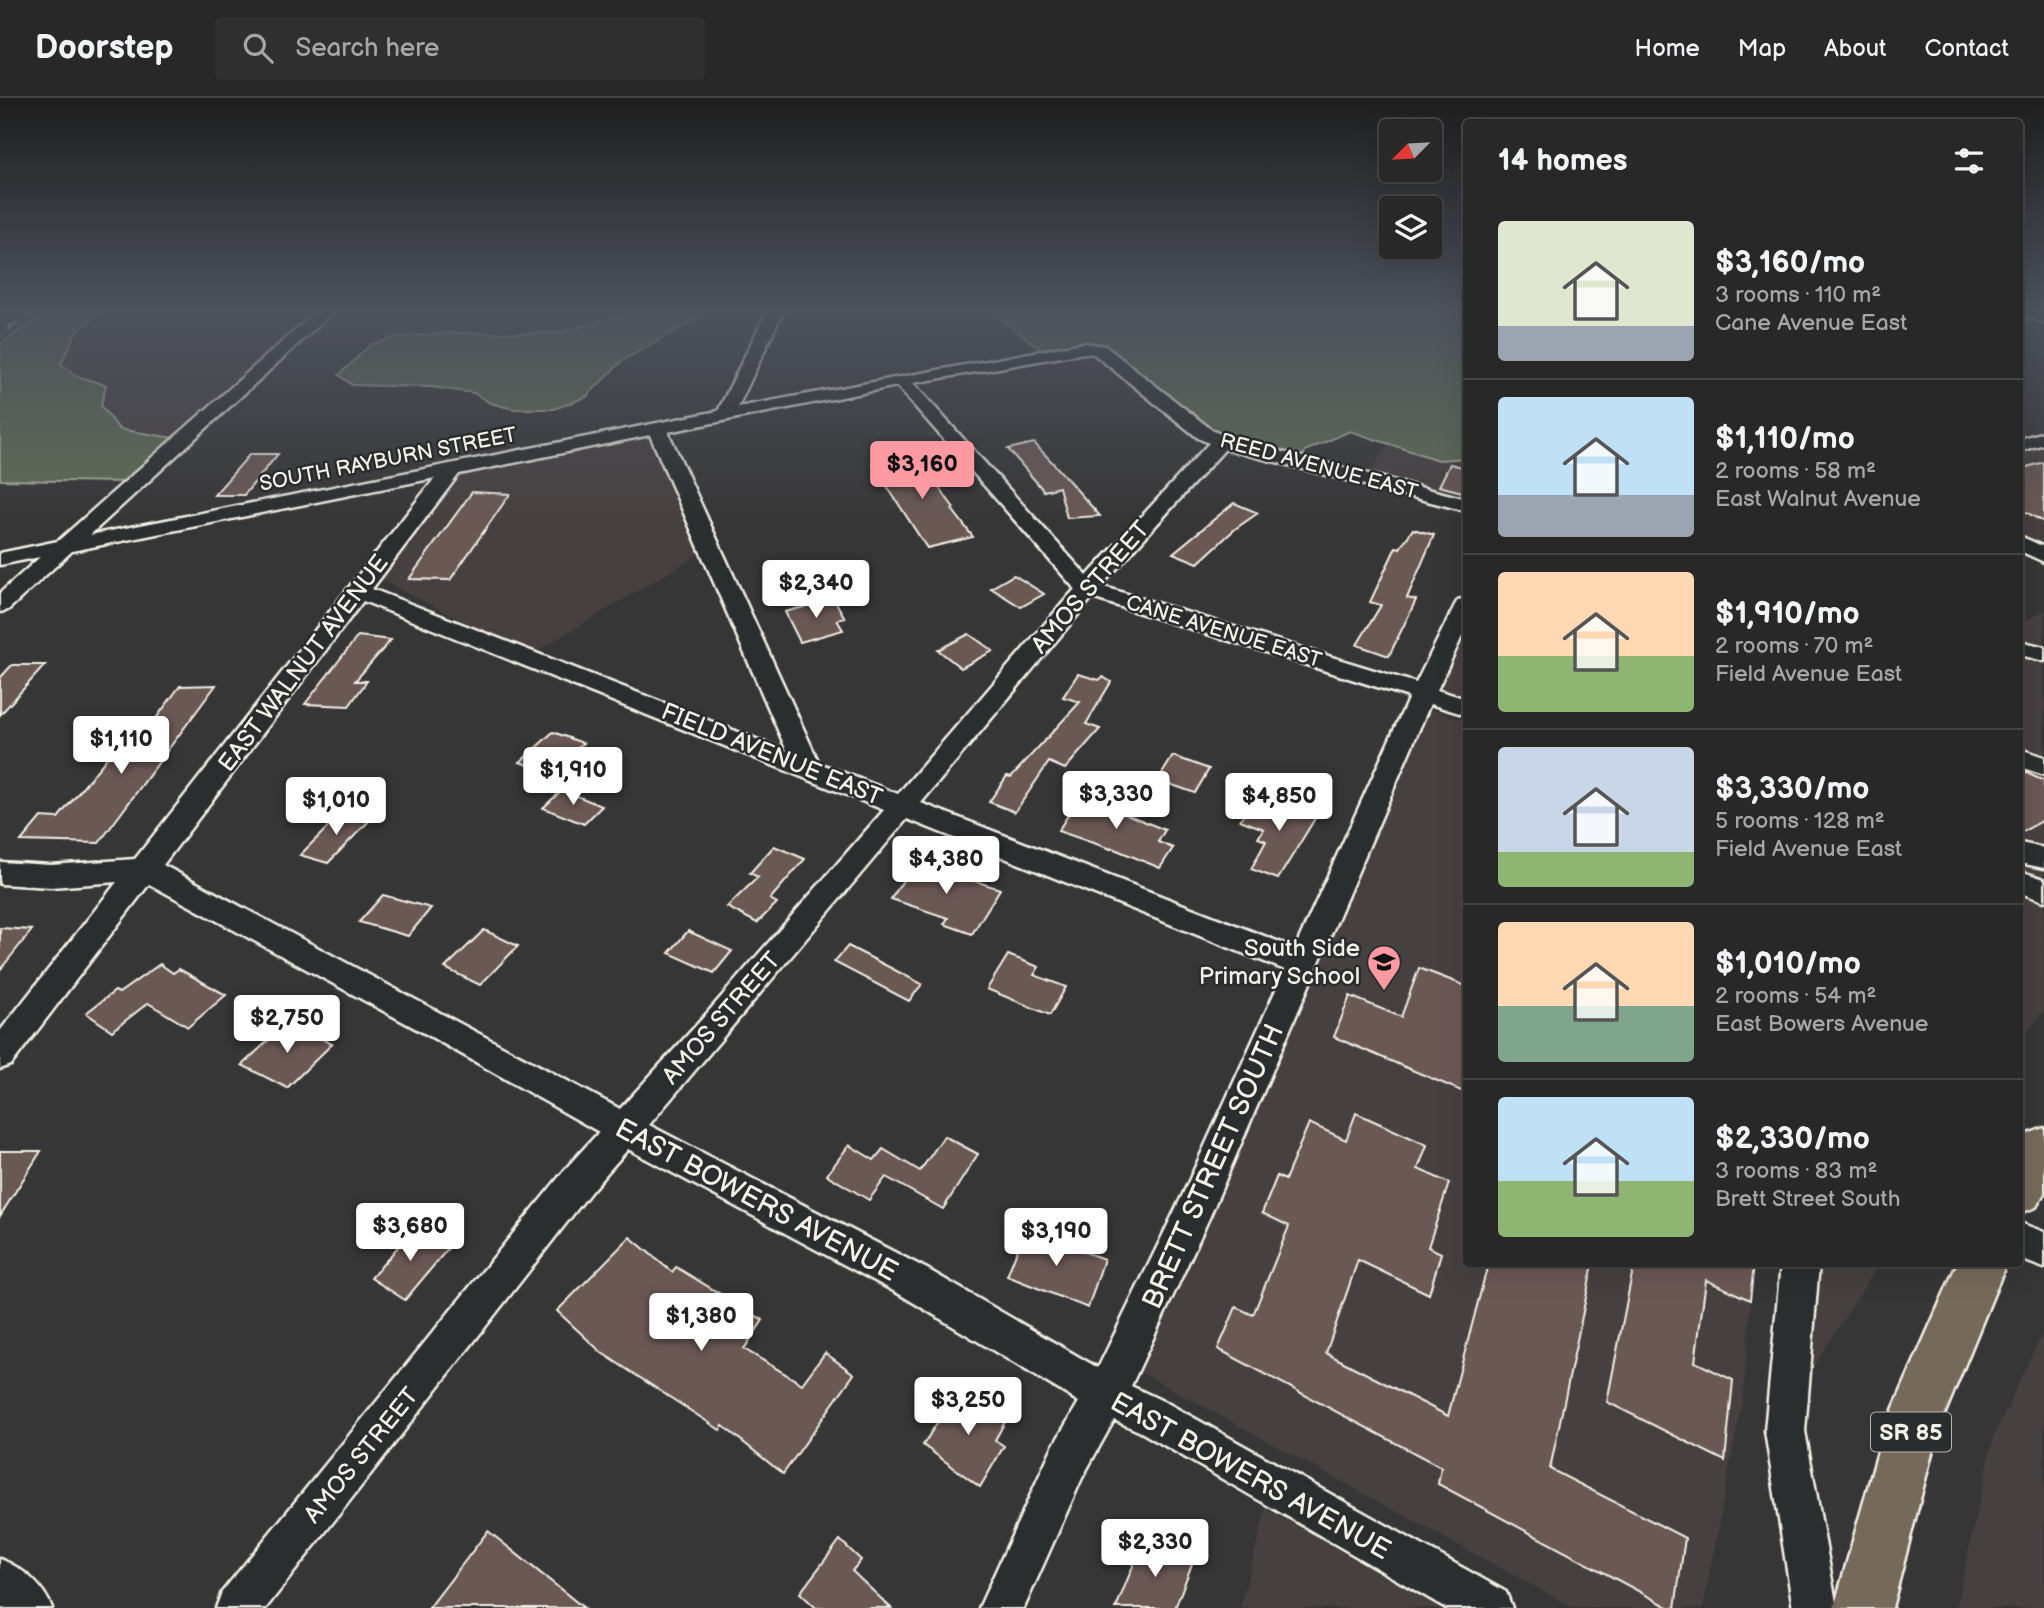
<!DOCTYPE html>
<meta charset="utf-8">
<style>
:root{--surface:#292828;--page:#313030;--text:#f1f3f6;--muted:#a5a6a8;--line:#454445;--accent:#ff9aa2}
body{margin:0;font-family:"Balsamiq Sans",sans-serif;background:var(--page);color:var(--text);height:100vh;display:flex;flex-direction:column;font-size:26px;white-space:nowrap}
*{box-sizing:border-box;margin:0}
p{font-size:23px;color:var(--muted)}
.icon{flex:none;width:38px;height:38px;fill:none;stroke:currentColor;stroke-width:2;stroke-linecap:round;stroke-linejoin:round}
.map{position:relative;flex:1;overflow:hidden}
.panel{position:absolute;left:1463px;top:21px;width:560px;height:1148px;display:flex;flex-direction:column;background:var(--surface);border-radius:7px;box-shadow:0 7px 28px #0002,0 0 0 2px var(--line)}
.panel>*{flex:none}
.needle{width:46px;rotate:246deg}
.tools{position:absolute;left:1379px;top:21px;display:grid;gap:14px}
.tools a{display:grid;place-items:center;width:63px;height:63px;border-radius:7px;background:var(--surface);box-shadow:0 7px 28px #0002,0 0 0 2px var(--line);font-size:35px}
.price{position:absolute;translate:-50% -60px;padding:0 16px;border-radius:7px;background:#fff;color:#222;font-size:23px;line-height:46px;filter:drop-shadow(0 2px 4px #0008)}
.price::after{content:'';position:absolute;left:50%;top:42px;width:21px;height:16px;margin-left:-10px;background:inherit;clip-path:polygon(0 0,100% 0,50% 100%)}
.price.current{background:var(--accent);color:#111}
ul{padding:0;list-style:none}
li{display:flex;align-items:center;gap:21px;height:175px;padding:0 35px}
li+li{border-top:2px solid var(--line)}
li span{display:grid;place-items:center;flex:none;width:196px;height:140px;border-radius:7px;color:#555}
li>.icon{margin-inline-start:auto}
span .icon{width:84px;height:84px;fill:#fffc;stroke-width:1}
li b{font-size:30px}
h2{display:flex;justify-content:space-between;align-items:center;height:84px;padding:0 35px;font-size:30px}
header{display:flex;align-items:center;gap:42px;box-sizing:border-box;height:98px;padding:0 35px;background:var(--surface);border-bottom:2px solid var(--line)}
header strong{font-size:33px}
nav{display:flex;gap:38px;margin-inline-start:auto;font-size:24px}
.search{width:490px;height:63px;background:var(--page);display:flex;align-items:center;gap:18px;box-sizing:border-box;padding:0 24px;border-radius:7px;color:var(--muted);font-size:26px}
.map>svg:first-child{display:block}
.built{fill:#46403f}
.green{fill:#606d54;stroke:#aaaf9e;stroke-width:2}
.building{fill:#6a5954;stroke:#f4f1e8;stroke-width:2}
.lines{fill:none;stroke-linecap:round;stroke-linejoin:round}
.minor-casing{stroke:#f4f1e8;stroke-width:5}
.major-casing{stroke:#f4f1e8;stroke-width:5}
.minor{fill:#2a2d2e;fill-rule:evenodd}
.major{fill:#746a5a;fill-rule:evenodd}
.rail-casing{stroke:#f4f1e8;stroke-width:5}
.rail{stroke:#2a2d2e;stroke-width:3.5;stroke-dasharray:10;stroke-linecap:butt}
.labels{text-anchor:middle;stroke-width:5;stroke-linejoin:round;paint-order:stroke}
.far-street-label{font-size:21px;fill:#f4f1e8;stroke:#2a2d2e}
.shield{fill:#2a2d2e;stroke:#b7b6b0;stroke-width:2}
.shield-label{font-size:23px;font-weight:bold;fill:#f4f1e8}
.street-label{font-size:24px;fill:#f4f1e8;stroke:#2a2d2e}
.poi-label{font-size:24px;fill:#f4f1e8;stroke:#2a2d2e;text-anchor:end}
.near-street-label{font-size:28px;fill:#f4f1e8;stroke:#2a2d2e}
</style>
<header>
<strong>Doorstep</strong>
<div class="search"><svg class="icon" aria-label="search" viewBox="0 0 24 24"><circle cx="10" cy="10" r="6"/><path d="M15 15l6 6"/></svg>Search here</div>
<nav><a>Home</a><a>Map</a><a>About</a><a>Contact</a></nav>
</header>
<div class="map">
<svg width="2044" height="1510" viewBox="0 0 2044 1510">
<rect width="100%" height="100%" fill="#373636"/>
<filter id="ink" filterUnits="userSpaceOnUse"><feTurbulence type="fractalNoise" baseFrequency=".0143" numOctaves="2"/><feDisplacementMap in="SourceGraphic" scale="14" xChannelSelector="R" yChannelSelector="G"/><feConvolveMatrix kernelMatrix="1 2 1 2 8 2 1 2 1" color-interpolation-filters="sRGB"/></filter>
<g filter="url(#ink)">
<g class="built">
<polygon points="103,213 317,213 173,340 119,331 101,308 105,287 76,278 61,266 76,234"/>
<polygon points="334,213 636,213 558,235 450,235 398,239 372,246 293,250"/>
<polygon points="649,337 701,455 537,553 479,531 379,481 463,374"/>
<polygon points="1390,345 1438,362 1466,360 1466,401 1368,377"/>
<polygon points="2044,346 2044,451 2020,437 2020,353"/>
<polygon points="2044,512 2044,550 2020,544 2020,526"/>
<polygon points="1466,535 1466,601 1438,592"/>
<polygon points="2020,557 2044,563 2044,782 2020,774"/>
<polygon points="1427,610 1466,623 1466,1166 1754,1166 1743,1299 1703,1510 1574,1510 1133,1270"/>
<polygon points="2020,794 2044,802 2044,912 2020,944"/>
<polygon points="1820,1166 1879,1166 1813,1269"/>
<polygon points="2044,1231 2044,1510 1956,1510 1994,1338"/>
<polygon points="1266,1411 1334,1449 1440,1510 1240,1510"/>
</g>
<g class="green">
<polygon points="50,213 103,213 76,234 61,266 76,278 106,287 101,308 119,331 173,340 124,384 0,382 0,246"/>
<polygon points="636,213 701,213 698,220 622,263 586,299 554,311 514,311 490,305 474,295 431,289 352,287 339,277 370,247 398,239 450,235 558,235"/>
<polygon points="1010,213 1466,213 1466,360 1438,362 1350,333 1305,353 1303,360 1226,340 1213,333 1084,244 1042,252 995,217"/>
</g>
<g class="building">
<polygon points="1034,345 1053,365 1100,418 1067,420 1059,389 1044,393 1008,351"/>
<polygon points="250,356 278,356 244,397 214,397"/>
<polygon points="914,356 954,410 952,411 973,439 927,450 872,365"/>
<polygon points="2044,364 2044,424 2020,411 2020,371"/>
<polygon points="1450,366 1466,370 1466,395 1439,388"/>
<polygon points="472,394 510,396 450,482 409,481"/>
<polygon points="1234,405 1258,415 1235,431 1198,465 1173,455"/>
<polygon points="1413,431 1434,437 1407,500 1416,502 1389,558 1357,547 1381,507 1370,504 1396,449 1400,450"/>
<polygon points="1014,477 1044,496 1021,509 991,490"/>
<polygon points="834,501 845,520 837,522 843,532 800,544 785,514"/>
<polygon points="969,536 993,553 961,570 938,552"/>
<polygon points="358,538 391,542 355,583 367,583 349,608 305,606"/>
<polygon points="12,567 45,567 0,617 0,580"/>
<polygon points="1078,576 1099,582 1103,579 1111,584 1086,626 1100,631 1065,671 1049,664 1015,714 989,704 1007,678 1011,679 1080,604 1063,599"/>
<polygon points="216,587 99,745 21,743 41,719 58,720 119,645 137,646 180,588"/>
<polygon points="553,634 583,645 574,653 590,659 568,681 520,664"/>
<polygon points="1173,658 1209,671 1195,695 1158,682"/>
<polygon points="2020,672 2044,683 2044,722 2020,735"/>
<polygon points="562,692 602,708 584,726 543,710"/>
<polygon points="1080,698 1122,712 1121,714 1165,732 1158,744 1173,750 1160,770 1112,750 1111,751 1058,733"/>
<polygon points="1285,700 1319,714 1278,781 1251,771 1266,743 1258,740 1264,731 1240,722 1254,701 1278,711"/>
<polygon points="344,713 371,721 328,765 300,757"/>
<polygon points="774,748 805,761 770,801 777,805 757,825 727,809 758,779 750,775"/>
<polygon points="915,764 1000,791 972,836 944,826 948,820 891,801"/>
<polygon points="383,797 431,810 408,838 359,824"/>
<polygon points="0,830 32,832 0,872"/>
<polygon points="484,832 518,848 480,887 445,870"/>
<polygon points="688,833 732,853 714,875 669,855"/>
<polygon points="848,848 922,886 909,903 834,864"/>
<polygon points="1008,857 1039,869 1034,877 1066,889 1050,917 987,891"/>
<polygon points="160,866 173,875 179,871 226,897 188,929 148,905 112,933 86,915 115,893 119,895"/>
<polygon points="1419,870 1466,888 1466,995 1334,939 1350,898 1401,919"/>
<polygon points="288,924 332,946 287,990 242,967"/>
<polygon points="1356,1015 1427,1047 1418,1071 1449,1085 1428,1149 1441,1155 1429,1196 1358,1162 1326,1255 1448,1318 1488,1166 1593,1166 1550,1371 1685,1440 1675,1510 1670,1510 1438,1386 1441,1369 1218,1251 1236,1209 1253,1217 1289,1128 1262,1115 1277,1078 1285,1082 1309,1025 1346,1042"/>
<polygon points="944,1038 978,1056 943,1111 886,1079 869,1102 827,1077 849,1047 874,1062 883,1051 920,1073"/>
<polygon points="0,1053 41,1053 0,1118"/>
<polygon points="416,1128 450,1148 405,1202 371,1180"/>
<polygon points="1025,1132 1104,1161 1088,1210 1007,1178"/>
<polygon points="630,1139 672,1174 676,1169 763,1222 744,1251 802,1286 825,1255 854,1276 783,1376 723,1328 720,1332 602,1255 557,1213"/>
<polygon points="1634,1166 1754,1166 1750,1202 1706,1182 1695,1264 1733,1282 1725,1363 1607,1304"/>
<polygon points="960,1289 1006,1322 995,1342 1004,1348 980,1389 923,1347"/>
<polygon points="488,1433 584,1510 429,1510"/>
<polygon points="1145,1438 1192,1466 1175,1510 1116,1510"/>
<polygon points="840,1442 861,1462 852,1473 891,1510 816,1510 800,1495"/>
</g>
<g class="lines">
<g class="minor-casing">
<g id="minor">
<path d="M 317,213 L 334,213 L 90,437 L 718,313 L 767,213 L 783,213 L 738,309 L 1084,245 L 1105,248 L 1212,332 L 1228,340 L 1466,401 L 1466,413 L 1225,351 L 1101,488 L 1416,585 L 1455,507 L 1458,502 L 1466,500 L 1466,530 L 1437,592 L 1466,601 L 1466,617 L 1430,606 L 1209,1120 L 1131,1288 L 1169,1306 L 1506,1494 L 1512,1510 L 1446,1510 L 1141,1334 L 1114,1322 L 1082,1380 L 1024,1510 L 979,1510 L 1052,1350 L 1079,1304 L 901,1197 L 628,1051 L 592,1092 L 266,1510 L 216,1510 L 222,1494 L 568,1068 L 599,1034 L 426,936 L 149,786 L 11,967 L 0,971 L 0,933 L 117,784 L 51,789 L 0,786 L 0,764 L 51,767 L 135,761 L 435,380 L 72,453 L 8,512 L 0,514 L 0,495 L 40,459 L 0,467 L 0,455 L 58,443 ZM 1084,255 L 1094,256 L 1198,340 L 1209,345 L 1087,478 L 913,285 ZM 897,288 L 1075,491 L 898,696 L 819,665 L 668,334 ZM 650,337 L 787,653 L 372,491 L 459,376 ZM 1092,500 L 1409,599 L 1295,850 L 921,705 ZM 363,503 L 884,712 L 702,921 L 620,1011 L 163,767 ZM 907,721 L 1285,872 L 1183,1096 L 1098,1270 L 927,1171 L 649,1027 Z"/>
<polygon points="2020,213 2044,214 2044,225 2021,216"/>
<polygon points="2044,334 2044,346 2020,353 2020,341"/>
<polygon points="2020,438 2044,449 2044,464 2020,453"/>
<polygon points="2020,543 2044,549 2044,563 2020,557"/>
<polygon points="2020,651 2044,659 2044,677 2020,669"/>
<polygon points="2020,745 2044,750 2044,770 2020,765"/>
<polygon points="2020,773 2044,781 2044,803 2020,795"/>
<polygon points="2020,1125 2044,1134 2044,1170 2020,1161"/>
<polygon points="1781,1166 1819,1166 1805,1333 1837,1510 1793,1510 1765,1333"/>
<path d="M 0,1461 C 23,1470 43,1487 52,1510 L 0,1510 Z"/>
</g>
</g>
<g class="major-casing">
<g id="major">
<polygon points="2044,1030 2044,1095 2036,1109 2020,1115 2020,1051 2028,1036"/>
<polygon points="1957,1166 2006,1166 1938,1332 1892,1510 1834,1510 1884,1332"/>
</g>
</g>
<use href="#minor" class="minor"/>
<use href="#major" class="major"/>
<g class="rail-casing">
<polyline id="rail" points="0,236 35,213"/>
</g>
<use href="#rail" class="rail"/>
</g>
</g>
<linearGradient id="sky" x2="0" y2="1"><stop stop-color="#1e1e1e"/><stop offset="0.5" stop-color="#4d525d"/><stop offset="1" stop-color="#4d525d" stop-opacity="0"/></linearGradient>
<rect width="2044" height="424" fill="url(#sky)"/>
<defs>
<g id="school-pin" transform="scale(1.75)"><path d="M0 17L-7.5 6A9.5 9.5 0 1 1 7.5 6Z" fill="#ff9aa2" stroke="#2a2d2e"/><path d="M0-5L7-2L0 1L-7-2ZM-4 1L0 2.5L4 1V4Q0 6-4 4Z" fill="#111"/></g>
</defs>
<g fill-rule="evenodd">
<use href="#school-pin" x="1384" y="864"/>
</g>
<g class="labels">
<g class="far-street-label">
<text transform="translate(388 361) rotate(-11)" y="7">SOUTH RAYBURN STREET</text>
<text transform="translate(1319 368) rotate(15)" y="7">REED AVENUE EAST</text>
<text transform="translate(1224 533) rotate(17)" y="7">CANE AVENUE EAST</text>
</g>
<rect class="shield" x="1871" y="1314.5" width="80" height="39" rx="5"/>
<g class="shield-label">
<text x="1911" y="1342">SR 85</text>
</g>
<g class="street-label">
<text transform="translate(1090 489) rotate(-49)" y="8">AMOS STREET</text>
<text transform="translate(303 565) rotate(-53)" y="8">EAST WALNUT AVENUE</text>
<text transform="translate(772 656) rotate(22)" y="8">FIELD AVENUE EAST</text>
<text transform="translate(721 920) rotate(-49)" y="8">AMOS STREET</text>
<text transform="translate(361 1357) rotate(-51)" y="8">AMOS STREET</text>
</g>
<g class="poi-label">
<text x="1360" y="858">South Side<tspan x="1360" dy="28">Primary School</tspan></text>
</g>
<g class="near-street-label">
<text transform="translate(1212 1068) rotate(-66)" y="10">BRETT STREET SOUTH</text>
<text transform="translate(757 1101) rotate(28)" y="10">EAST BOWERS AVENUE</text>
<text transform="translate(1251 1377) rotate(29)" y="10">EAST BOWERS AVENUE</text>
</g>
</g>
</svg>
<div class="tools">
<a><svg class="needle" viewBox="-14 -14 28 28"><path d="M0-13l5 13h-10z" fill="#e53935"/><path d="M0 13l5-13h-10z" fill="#a5a6a8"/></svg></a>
<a><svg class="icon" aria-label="layers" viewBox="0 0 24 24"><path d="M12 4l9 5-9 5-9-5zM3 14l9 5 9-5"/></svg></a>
</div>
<b class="price current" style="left:922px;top:403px">$3,160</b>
<b class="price" style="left:816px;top:522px">$2,340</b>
<b class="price" style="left:121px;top:678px">$1,110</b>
<b class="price" style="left:573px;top:709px">$1,910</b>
<b class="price" style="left:1116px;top:733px">$3,330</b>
<b class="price" style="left:1279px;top:735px">$4,850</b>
<b class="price" style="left:336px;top:739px">$1,010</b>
<b class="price" style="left:946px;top:798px">$4,380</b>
<b class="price" style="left:287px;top:957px">$2,750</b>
<b class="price" style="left:410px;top:1165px">$3,680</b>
<b class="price" style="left:1056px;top:1170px">$3,190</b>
<b class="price" style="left:701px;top:1255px">$1,380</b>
<b class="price" style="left:968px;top:1339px">$3,250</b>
<b class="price" style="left:1155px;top:1481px">$2,330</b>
<section class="panel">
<h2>14 homes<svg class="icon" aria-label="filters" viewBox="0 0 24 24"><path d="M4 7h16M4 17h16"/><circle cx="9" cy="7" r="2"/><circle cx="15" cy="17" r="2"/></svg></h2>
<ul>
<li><span style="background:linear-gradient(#dfe7d0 75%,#9aa5b1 0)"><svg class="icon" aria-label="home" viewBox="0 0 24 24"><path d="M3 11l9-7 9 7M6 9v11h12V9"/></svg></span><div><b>$3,160/mo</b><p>3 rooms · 110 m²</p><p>Cane Avenue East</p></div></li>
<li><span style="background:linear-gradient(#bfe0f5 70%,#9aa5b1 0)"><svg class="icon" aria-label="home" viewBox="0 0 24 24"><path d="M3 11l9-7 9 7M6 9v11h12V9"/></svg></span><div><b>$1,110/mo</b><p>2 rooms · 58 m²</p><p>East Walnut Avenue</p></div></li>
<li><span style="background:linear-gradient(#ffd9b3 60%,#8fb573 0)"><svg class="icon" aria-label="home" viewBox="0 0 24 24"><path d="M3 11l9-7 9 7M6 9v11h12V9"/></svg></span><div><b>$1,910/mo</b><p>2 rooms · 70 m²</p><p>Field Avenue East</p></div></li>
<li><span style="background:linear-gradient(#c9d6e8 75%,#8fb573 0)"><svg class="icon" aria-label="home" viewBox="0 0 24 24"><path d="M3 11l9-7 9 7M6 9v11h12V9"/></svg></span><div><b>$3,330/mo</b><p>5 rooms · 128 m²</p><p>Field Avenue East</p></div></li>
<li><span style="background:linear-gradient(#ffd9b3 60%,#7fa58c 0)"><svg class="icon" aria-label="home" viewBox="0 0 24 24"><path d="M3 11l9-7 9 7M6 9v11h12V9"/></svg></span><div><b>$1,010/mo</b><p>2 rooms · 54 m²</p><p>East Bowers Avenue</p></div></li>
<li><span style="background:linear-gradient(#bfe0f5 60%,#8fb573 0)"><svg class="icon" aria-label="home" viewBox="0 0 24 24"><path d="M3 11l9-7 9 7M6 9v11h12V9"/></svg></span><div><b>$2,330/mo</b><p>3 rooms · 83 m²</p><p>Brett Street South</p></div></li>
</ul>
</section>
</div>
